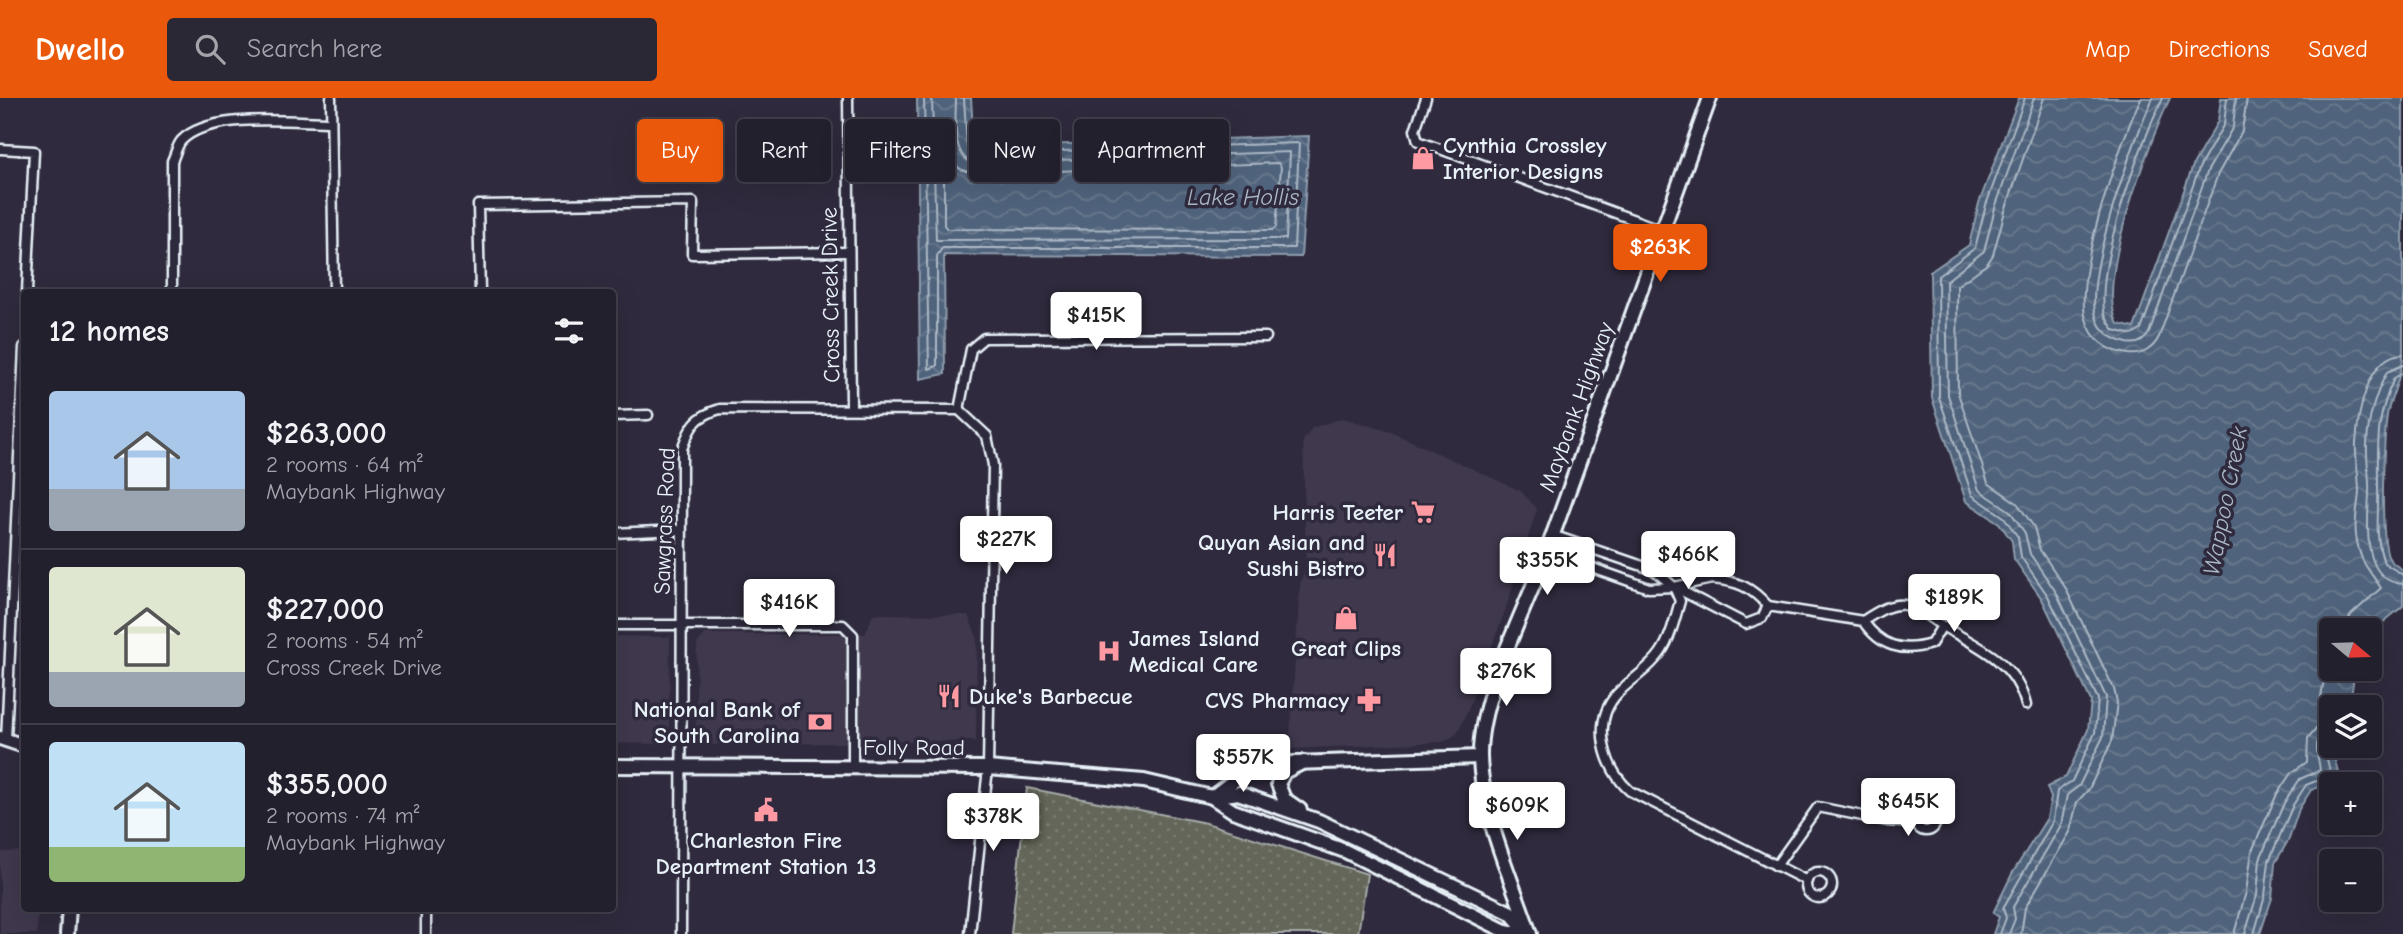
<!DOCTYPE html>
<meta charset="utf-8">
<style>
:root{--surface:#23202e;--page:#2b2836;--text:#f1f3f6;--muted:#a3a3aa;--line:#403e4a;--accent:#ea580c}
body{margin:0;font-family:"Comic Neue",sans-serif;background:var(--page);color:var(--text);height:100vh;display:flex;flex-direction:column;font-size:26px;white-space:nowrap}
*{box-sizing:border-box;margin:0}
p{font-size:23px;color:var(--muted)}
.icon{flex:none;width:38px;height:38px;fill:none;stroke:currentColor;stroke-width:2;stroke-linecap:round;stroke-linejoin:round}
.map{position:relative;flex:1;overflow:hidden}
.drawer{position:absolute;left:21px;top:191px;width:595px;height:623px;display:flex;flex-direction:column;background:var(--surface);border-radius:7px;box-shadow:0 7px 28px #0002,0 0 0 2px var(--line)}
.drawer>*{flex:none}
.top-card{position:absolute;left:637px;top:21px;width:665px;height:63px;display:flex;gap:14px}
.needle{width:46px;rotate:109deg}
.controls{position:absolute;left:2319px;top:520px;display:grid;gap:14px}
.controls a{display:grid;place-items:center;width:63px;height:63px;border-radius:7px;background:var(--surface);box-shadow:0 7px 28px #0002,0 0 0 2px var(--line);font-size:35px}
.price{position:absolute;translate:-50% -60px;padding:0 16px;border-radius:7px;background:#fff;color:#222;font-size:23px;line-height:46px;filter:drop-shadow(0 2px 4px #0008)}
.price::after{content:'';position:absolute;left:50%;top:42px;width:21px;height:16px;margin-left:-10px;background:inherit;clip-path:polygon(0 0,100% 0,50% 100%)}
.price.on{background:var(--accent);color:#fff}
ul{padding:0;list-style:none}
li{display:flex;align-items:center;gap:21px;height:175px;padding:0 28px}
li+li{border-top:2px solid var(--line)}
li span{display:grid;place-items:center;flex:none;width:196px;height:140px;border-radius:7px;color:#555}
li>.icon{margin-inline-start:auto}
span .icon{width:84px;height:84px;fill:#fffc;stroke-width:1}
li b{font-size:30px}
h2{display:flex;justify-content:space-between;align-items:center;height:84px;padding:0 28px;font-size:30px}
.chip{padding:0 24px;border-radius:7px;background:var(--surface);box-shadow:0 7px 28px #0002,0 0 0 2px var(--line);font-size:24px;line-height:63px}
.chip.on{background:var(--accent);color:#fff}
header{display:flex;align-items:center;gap:42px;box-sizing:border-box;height:98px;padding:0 35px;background:var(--accent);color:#fff}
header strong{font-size:33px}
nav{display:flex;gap:38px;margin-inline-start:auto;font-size:24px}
.search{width:490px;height:63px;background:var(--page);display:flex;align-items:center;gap:18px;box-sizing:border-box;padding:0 24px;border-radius:7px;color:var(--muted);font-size:26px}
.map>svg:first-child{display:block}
.built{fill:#40384e}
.grass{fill:url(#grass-dots);stroke:#a6aca8;stroke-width:2}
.water{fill:url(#water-waves);stroke:#8d9cad;stroke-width:2}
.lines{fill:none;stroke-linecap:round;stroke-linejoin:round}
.shore{stroke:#abb8c6;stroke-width:2}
.street-casing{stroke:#e8f1f8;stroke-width:13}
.secondary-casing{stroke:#e8f1f8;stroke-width:18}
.primary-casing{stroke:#e8f1f8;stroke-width:18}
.street{stroke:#2f2a3d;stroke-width:8}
.secondary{stroke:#2f2a3d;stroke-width:12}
.primary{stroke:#2f2a3d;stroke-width:12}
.labels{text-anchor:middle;stroke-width:7;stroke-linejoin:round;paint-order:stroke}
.poi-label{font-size:23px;font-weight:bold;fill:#e8f1f8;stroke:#2f2a3d;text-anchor:end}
.street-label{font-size:23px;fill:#e8f1f8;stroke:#2f2a3d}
.water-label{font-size:24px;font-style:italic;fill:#abb8c6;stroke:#2f2a3d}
</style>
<header>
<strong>Dwello</strong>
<div class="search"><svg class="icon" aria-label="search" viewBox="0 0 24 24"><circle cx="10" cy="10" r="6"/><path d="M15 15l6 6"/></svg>Search here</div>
<nav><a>Map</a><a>Directions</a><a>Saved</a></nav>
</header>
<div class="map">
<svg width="2403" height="836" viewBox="0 0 2403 836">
<defs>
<pattern id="grass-dots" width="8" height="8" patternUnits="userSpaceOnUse" patternTransform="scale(1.75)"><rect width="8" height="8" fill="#636658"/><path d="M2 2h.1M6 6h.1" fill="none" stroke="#797c71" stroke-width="1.8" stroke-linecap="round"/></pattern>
<pattern id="water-waves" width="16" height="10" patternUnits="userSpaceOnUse" patternTransform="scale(1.75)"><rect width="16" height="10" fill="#50637b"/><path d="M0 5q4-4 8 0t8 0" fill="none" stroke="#697a8e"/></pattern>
</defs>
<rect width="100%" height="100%" fill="#2f2a3d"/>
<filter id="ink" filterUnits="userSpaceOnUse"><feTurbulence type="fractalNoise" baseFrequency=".0143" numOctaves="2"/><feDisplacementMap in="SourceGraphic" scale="14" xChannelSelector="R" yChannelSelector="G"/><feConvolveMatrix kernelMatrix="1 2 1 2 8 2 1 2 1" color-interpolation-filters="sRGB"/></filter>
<g filter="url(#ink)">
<g class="built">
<polygon points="1343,320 1391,334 1521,393 1537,411 1505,513 1468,612 1457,636 1443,644 1289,651 1300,487 1306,467 1303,343 1312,330"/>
<polygon points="873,516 968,517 977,539 976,643 695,647 697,546 705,536 865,536"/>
<polygon points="613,538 670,539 669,640 659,646 613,645"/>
<polygon points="24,753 24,810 38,810 37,836 0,836 0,754"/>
</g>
<polygon class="grass" points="1027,690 1206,725 1367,776 1358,836 1011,836"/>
<g class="water">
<polygon points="917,0 971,0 974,49 1309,38 1301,159 944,157 945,276 920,281"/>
<path d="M 2019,0 L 2170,0 C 2150,43 2094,185 2118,226 L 2134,230 L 2194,65 L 2218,23 L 2221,0 L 2403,0 L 2403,260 C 2401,279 2393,294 2388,312 C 2383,334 2379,446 2390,462 C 2393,466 2399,469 2403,472 L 2403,508 L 2370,535 L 2370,532 L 2331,532 L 2331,570 L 2355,571 L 2351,599 L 2343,609 L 2331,609 L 2331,648 L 2340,681 L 2311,692 L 2299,711 L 2289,741 L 2275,765 L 2272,800 L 2260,836 L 1993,836 L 1999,819 L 1993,815 L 2012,776 L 2047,720 L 2051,700 L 2047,689 L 2066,679 L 2088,632 L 2091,603 L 2042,501 L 2014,461 L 2012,443 L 1999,425 L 1966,403 L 1932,300 L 1930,174 L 1969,147 L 1979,105 Z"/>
</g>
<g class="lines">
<g class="shore">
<polyline points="924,0 929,271 937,268 937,158 942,150 1294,150 1299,45 974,56 967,49 964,0"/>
<path d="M 932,0 L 936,142 L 1286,141 L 1290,54 L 972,65 C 951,56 956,19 956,0"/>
<path d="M 2141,0 C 2121,42 2073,178 2086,221 C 2092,242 2108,253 2128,256 C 2142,258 2153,251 2159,239 L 2218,76 L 2242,33 L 2247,0"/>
<path d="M 2153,0 C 2134,41 2084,177 2096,218 C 2100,234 2112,241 2127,245 C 2137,247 2144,244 2149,235 L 2208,72 L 2233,29 L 2236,0"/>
<path d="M 2163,0 C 2139,50 2098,159 2104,213 C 2105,220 2110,226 2114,232 L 2132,237 L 2141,232 L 2200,68 L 2224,26 L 2227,0"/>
<polygon points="947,58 960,71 975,76 1278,65 1281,69 1276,129 1273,132 947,131 944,127 944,62"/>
<path d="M 2403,267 L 2387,274 C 2376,295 2368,321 2367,346 C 2366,362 2370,379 2369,395 C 2368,423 2360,483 2403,486"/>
<path d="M 2403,275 L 2394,280 C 2375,323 2378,345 2378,391 C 2379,419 2374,437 2384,465 L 2403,477"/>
<path d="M 2344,532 L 2351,517 L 2381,490 C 2367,469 2360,465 2356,437 C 2354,423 2358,408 2359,394 C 2359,377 2355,361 2356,345 C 2358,316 2367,257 2403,256"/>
<polyline points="2000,836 2006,820 2003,810 2053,723 2057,693 2072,683 2095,635 2098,601 2048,498 2021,459 2018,439 2004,419 1972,397 1939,299 1938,178 1975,150 1986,107 2025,0"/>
<polyline points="2009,836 2015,821 2013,809 2061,727 2067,697 2079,688 2103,639 2106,599 2056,494 2030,456 2025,435 2010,413 1979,392 1948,297 1946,183 1984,153 1995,110 2034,0"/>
<polyline points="2021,836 2025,810 2070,734 2077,704 2089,691 2112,643 2117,604 2114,591 2065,489 2040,452 2034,429 2017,405 1988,385 1958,295 1957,188 1987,166 1993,157 2005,113 2044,0"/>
<path d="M 2234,836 L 2246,794 L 2252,753 L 2277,696 L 2291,675 L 2307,664 L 2308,640 L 2322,623 C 2317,606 2325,577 2331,560"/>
<path d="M 2245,836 L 2257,797 L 2260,761 L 2284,705 L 2300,681 L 2320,672 C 2318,656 2310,639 2331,632"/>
<polyline points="2254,836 2265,798 2269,763 2293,707 2306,687 2331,677 2325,653 2331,641"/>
</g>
<g class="street-casing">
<g id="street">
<polyline points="331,0 334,194"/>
<polyline points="848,0 851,309"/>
<polyline points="1426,0 1415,32 1418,43 1662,132"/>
<polyline points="0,51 34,53 27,194"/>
<path d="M 172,194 L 172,63 C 175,57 177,48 181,43 C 209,13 293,24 331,24"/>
<polyline points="480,194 478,107 693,104 692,156 848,154"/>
<polyline points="959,312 987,338 993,367 988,670 970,836"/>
<polyline points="959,312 971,251 984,240 1266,239"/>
<polyline points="612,318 648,317"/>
<polyline points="612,435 681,432"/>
<polyline points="1547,454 1649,490 1674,489 1654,472 1552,437"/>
<path d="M 1712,481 C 1738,483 1751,489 1768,508 L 1762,520 L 1746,526 L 1674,489 Z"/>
<path d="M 1674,489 L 1680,503 C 1675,520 1671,539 1661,554 C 1650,571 1631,581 1617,596 C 1591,625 1604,670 1630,693 L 1807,783"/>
<path d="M 1768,508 L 1863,523 C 1899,499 1907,502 1942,528 L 1931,546 C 1901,555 1880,548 1863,523"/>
<polyline points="612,527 843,527 853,537 853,669"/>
<path d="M 1942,528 C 1979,549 2015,563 2026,607"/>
<polyline points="6,642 24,249"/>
<circle cx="1926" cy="723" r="10"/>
<polyline points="1776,768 1818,709 1887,723 1915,725"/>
<circle cx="1819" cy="787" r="13"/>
<polyline points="426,810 426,836"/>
<path d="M 681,836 L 682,351 C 690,328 696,318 720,311 L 959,312"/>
</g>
</g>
<g class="secondary-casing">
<g id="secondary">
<polyline points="1212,699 1248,672 1262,666 1480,659"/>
<polyline points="67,836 69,810"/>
<path d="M 1530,836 C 1512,782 1481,715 1480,658 C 1479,598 1526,511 1547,453 C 1602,302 1655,151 1710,0"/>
</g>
</g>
<g class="primary-casing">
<g id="primary">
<polyline points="0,640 24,648"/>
<polyline points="612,668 988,670 1144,683 1212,699 1233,713 1345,753 1505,833 1522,836"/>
<polyline points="1212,699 1238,695 1319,723 1511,815 1529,836"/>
<polyline points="1300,712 1284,701 1278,686 1284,674 1304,664"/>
</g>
</g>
<use href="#street" class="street"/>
<use href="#secondary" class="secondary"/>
<use href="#primary" class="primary"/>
</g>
</g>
<defs>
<g id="shop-bare" transform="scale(1.89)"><path d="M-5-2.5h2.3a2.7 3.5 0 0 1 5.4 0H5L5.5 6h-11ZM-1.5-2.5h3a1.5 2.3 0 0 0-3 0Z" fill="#ff9aa2" stroke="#2f2a3d" stroke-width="2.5" paint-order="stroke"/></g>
<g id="supermarket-bare" transform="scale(1.89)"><path d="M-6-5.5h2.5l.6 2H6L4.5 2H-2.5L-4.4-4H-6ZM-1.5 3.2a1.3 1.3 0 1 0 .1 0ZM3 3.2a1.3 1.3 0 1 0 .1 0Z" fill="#ff9aa2" stroke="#2f2a3d" stroke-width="2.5" paint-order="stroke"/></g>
<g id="restaurant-bare" transform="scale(1.89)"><path d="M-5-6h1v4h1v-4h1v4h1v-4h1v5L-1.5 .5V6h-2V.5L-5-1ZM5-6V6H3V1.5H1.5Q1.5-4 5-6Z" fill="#ff9aa2" stroke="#2f2a3d" stroke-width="2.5" paint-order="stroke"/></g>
<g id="hospital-bare" transform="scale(1.89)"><path d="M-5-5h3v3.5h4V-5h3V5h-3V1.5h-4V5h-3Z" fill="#ff9aa2" stroke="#2f2a3d" stroke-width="2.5" paint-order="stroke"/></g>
<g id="pharmacy-bare" transform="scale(1.89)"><path d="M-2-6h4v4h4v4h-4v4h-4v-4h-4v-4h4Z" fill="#ff9aa2" stroke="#2f2a3d" stroke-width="2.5" paint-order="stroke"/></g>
<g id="bank-bare" transform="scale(1.89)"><path d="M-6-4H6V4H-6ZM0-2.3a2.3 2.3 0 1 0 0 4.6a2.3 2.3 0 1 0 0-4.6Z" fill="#ff9aa2" stroke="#2f2a3d" stroke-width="2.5" paint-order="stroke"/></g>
<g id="civic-bare" transform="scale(1.89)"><path d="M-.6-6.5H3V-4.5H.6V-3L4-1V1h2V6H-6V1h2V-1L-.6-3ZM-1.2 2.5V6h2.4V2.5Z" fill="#ff9aa2" stroke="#2f2a3d" stroke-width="2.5" paint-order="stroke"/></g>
</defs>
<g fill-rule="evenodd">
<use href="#shop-bare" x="1423" y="60"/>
<use href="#supermarket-bare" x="1423" y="414"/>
<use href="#restaurant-bare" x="1385" y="457"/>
<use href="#shop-bare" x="1346" y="520"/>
<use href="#hospital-bare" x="1109" y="553"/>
<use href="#restaurant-bare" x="949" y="598"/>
<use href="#pharmacy-bare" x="1369" y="602"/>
<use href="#bank-bare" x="820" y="624"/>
<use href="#civic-bare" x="766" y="712"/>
</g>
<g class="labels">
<g class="poi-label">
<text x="1443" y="55" text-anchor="start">Cynthia Crossley<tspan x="1443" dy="26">Interior Designs</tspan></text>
<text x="1403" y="422">Harris Teeter</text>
<text x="1365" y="452">Quyan Asian and<tspan x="1365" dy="26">Sushi Bistro</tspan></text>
<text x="1129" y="548" text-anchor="start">James Island<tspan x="1129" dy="26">Medical Care</tspan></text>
<text x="1346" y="558" text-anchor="middle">Great Clips</text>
<text x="969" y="606" text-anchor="start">Duke's Barbecue</text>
<text x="1349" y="610">CVS Pharmacy</text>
<text x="800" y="619">National Bank of<tspan x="800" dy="26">South Carolina</tspan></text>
<text x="766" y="750" text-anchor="middle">Charleston Fire<tspan x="766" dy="26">Department Station 13</tspan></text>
</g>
<g class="street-label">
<text transform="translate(830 197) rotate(-91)" y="8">Cross Creek Drive</text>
<text transform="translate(1576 309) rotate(-70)" y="8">Maybank Highway</text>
<text transform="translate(664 423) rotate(-88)" y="8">Sawgrass Road</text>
<text x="914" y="657">Folly Road</text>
</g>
<g class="water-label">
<text x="1243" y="107">Lake Hollis</text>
<text transform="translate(2225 403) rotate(-79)" y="8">Wappoo Creek</text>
</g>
</g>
</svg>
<div class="controls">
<a><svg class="needle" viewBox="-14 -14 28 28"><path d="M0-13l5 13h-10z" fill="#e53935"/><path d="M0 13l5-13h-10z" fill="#a3a3aa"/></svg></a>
<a><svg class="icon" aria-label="layers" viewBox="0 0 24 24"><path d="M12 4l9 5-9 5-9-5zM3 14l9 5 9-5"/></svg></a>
<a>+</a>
<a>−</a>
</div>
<b class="price on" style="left:1660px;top:186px">$263K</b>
<b class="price" style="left:1096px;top:254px">$415K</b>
<b class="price" style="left:1006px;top:478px">$227K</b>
<b class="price" style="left:1688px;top:493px">$466K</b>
<b class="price" style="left:1547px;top:499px">$355K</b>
<b class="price" style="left:1954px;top:536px">$189K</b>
<b class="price" style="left:789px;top:541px">$416K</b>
<b class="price" style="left:1506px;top:610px">$276K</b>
<b class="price" style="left:1243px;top:696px">$557K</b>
<b class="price" style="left:1908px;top:740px">$645K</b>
<b class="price" style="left:1517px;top:744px">$609K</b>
<b class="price" style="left:993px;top:755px">$378K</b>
<div class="top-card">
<a class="chip on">Buy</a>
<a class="chip">Rent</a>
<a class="chip">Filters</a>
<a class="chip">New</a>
<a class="chip">Apartment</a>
</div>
<section class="drawer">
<h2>12 homes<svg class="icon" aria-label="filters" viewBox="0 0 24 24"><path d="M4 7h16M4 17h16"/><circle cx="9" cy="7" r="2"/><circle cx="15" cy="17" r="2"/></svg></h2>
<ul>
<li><span style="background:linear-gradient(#a9c7e8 70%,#9aa5b1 0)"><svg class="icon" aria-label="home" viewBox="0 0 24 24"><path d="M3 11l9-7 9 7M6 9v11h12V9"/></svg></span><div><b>$263,000</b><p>2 rooms · 64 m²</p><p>Maybank Highway</p></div></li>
<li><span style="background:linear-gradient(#dfe7d0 75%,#9aa5b1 0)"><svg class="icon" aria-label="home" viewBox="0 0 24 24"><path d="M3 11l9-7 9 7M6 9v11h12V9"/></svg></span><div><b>$227,000</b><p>2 rooms · 54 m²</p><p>Cross Creek Drive</p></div></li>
<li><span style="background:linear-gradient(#bfe0f5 75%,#8fb573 0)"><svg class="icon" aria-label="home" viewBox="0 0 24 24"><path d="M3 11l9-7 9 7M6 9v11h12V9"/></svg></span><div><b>$355,000</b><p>2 rooms · 74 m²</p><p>Maybank Highway</p></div></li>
</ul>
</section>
</div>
